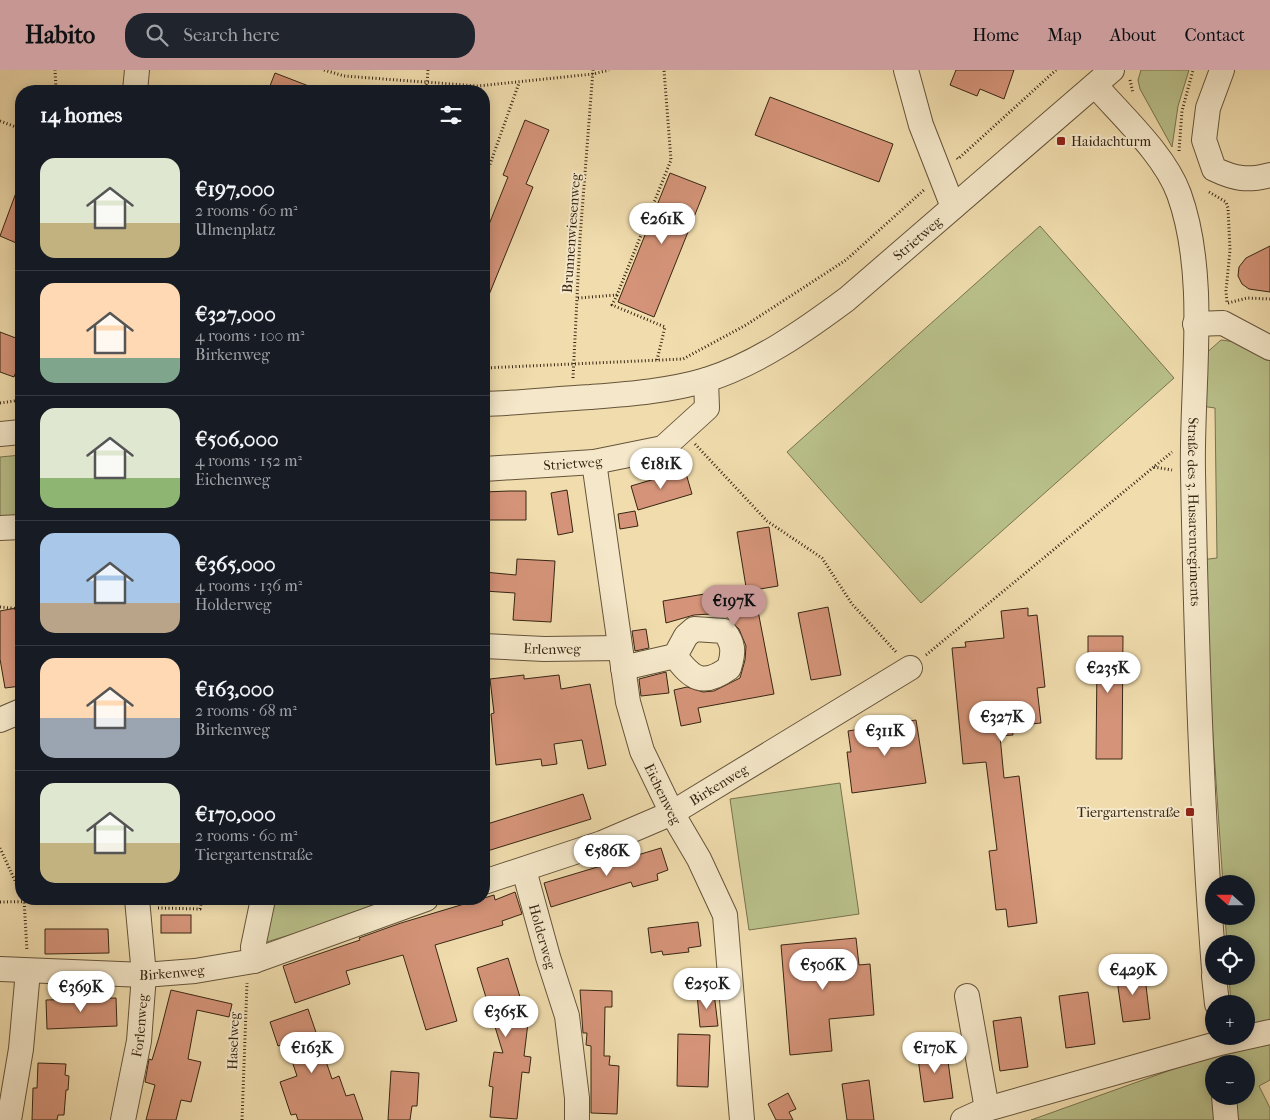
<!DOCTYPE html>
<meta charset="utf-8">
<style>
:root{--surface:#171b24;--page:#20242c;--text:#f1f3f6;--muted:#9ea1a6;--line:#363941;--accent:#c59692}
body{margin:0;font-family:"IM FELL French Canon",serif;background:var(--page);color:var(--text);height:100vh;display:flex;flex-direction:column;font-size:19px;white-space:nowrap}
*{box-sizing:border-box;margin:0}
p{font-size:16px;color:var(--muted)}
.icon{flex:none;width:28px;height:28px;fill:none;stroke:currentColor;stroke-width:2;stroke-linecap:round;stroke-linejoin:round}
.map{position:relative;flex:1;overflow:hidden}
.details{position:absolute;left:15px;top:15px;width:475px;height:820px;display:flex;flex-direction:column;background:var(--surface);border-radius:20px;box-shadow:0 2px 12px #0003}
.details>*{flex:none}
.needle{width:32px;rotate:291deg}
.buttons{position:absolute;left:1205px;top:805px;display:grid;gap:10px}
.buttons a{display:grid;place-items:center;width:50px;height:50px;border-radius:50%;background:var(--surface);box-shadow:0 2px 12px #0003;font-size:25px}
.price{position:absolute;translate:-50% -42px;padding:0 11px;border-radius:18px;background:#fff;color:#222;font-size:16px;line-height:32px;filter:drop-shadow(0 1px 2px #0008)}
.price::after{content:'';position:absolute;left:50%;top:30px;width:15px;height:11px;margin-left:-8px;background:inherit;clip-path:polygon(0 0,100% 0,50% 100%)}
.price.current{background:var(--accent);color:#111}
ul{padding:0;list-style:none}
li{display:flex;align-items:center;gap:15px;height:125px;padding:0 25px}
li+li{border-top:1px solid var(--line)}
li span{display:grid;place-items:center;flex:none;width:140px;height:100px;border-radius:15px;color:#555}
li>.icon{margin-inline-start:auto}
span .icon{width:60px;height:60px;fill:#fffc;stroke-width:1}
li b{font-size:21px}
h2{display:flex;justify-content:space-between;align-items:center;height:60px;padding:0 25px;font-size:21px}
header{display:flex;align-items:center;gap:30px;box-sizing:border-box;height:70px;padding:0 25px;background:var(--accent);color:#111}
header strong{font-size:24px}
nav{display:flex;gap:28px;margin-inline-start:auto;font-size:18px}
.search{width:350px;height:45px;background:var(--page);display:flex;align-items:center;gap:12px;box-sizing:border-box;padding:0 18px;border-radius:20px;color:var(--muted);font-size:19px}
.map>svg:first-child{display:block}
.green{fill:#b9c08a;stroke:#78734e;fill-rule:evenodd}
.building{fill:#d59479;stroke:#372613}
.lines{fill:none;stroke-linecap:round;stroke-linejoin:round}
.minor-casing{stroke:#65543a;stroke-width:26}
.path{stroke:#372613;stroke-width:3;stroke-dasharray:1 2.5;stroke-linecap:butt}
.minor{stroke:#f5e8ca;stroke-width:24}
.poi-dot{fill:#8f2418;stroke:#f5e8ca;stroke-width:2}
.labels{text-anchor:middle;stroke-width:4;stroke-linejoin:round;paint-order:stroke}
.poi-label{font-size:14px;fill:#372613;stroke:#f5e8ca;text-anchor:start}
.street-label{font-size:14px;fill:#372613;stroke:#f5e8ca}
</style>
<header>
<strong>Habito</strong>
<div class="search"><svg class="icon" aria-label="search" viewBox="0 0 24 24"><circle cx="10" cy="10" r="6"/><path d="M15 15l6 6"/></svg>Search here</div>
<nav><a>Home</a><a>Map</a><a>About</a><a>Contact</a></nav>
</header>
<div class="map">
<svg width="1270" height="1050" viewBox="0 0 1270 1050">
<rect width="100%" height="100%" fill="#f0dcad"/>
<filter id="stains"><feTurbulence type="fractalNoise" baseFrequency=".004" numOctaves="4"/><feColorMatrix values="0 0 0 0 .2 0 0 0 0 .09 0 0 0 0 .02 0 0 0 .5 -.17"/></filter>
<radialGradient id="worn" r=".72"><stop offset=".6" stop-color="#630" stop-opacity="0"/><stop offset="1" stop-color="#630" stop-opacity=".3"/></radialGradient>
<g class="green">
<polygon points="1141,0 1189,0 1178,36 1172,77 1140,19 1138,10"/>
<polygon points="1040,156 1174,308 921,533 787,382"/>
<polygon points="1221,270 1245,273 1270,285 1270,951 1246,958 1246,934 1231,934 1229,906 1246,906 1246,874 1227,874 1225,846 1246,846 1246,814 1223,814 1201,490 1217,488 1215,338 1201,336 1203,286"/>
<polygon points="21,385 21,445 0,446 0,387"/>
<polygon points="840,713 859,844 749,860 730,729"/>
<polygon points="268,829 393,829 393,833 260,874"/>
<path d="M 1270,968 L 1270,1010 L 1259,1016 L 1270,1038 L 1270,1050 L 1031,1050 L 1224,981 ZM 1214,994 L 1246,994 L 1246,1026 L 1214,1026 Z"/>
</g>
<g class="building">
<polygon points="956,0 1014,0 1004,29 980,19 977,26 950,15"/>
<polygon points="275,3 319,20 318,21 268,21"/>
<polygon points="770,27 893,74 879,112 755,65"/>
<polygon points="525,50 549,60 526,114 533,117 484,237 484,167 508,107 503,105"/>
<polygon points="670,103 706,117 654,247 618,232"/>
<polygon points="20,112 21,112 21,175 0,166"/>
<polygon points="1270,176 1270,222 1249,219 1242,214 1238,206 1239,197 1246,188"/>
<polygon points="0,262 21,270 21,289 14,307 0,302"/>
<polygon points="685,400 692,424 638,440 631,416"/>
<polygon points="567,420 573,462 558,465 551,423"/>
<polygon points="509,421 526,421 526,450 484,450 484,422"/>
<polygon points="635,441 638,456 620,459 618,444"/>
<polygon points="769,457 778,516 754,520 774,624 698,638 701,652 681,656 674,620 687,617 703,622 714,621 740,608 745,590 746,576 739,559 728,548 727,543 694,545 666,553 663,531 746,517 737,462"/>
<polygon points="517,489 555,491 551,552 513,550 515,523 484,521 484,502 516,505"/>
<polygon points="21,537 21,616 5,618 0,589 0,541"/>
<polygon points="828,537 841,605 811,610 798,543"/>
<polygon points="1028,538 1028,546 1037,545 1045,617 1037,618 1041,653 1012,656 1013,665 1000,666 1004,708 1019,706 1037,853 1008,857 1006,839 996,840 989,781 997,780 986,692 963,694 952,578 966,577 965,572 1004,568 1001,541"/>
<polygon points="646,559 649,578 635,581 632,561"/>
<polygon points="1088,566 1123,566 1122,689 1096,689 1097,591 1088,591"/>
<polygon points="666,602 669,623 641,626 639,609"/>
<polygon points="524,605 524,609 559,605 561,619 590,614 606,695 588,699 582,670 554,674 557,694 542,696 541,689 496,695 491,644 494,643 490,609"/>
<polygon points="916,650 926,713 852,723 847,682 851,682 848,661"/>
<polygon points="583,724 591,749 484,782 484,755"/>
<polygon points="661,778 668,800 657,804 658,810 633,817 631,812 551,837 544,813"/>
<polygon points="515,822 522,844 502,851 503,855 435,875 457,951 426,960 403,885 346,901 350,914 295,933 283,896 360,870 359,868 401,853 494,825 495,830"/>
<rect x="161" y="845" width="30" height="18"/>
<polygon points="698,852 701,876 688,878 689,882 663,885 662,881 651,883 648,858"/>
<polygon points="45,859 108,859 109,883 45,884"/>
<polygon points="856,868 859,895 870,894 874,945 829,949 832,981 790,985 781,875"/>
<polygon points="508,888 528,953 524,986 531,987 529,1003 522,1002 517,1049 490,1047 493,1017 489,1016 494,982 503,983 477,898"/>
<polygon points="1144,899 1150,949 1123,952 1116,903"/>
<polygon points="171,920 232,934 229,947 197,940 188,989 201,992 191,1032 181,1030 176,1050 146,1050 155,1015 145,1012 149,989 152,990 159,967"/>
<polygon points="580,920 612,921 612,937 605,937 604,986 610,986 609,995 619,996 617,1044 591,1043 591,976 586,975 587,963 583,963"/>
<polygon points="1088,922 1095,974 1066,978 1059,926"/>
<polygon points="714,923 718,956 700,957 697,924"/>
<polygon points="116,928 117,956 47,959 46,930"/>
<polygon points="308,939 332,1009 339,1006 346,1026 354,1024 363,1050 298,1050 296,1044 291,1045 280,1012 297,1006 286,973 278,976 270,952"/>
<polygon points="1021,947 1028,997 1000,1001 993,951"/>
<polygon points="678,964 710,965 708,1017 677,1016"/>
<polygon points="946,977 953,1028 924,1032 917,981"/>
<polygon points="38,993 66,994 65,1005 69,1006 68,1020 66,1020 64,1045 58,1045 57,1050 32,1050 33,1018 37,1018"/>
<polygon points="391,1001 419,1003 417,1036 412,1036 410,1050 388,1050"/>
<polygon points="869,1010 874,1050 847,1050 842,1014"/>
<polygon points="788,1023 796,1039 789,1042 793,1050 776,1050 768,1034"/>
</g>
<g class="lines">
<g class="minor-casing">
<g id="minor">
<polyline points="906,0 921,55 953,137"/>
<path d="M 1222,0 L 1208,38 L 1204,70 L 1214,99 C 1235,109 1248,111 1270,105"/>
<path id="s1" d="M 1095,15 C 1122,46 1165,85 1179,124 C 1209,207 1191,315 1193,402 C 1196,568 1201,734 1214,899"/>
<polyline points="135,21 137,0"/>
<polyline points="1195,254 1223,253 1270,278"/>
<path id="s2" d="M 484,334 C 519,333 554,329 590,327 C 628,324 669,321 706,310 C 757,294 804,261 847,229 L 1112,0"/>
<polyline points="0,364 21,362"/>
<path id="s3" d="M 594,392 L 628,632 L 642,681 L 672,743 L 699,789 L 725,845 L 742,1050"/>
<path id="s4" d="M 484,399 L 594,392 L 663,378 L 707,338 L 706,310"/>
<polyline points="0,458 21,457"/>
<path id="s5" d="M 484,576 L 544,579 L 620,578"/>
<path d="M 623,598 L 675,586 L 686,566 L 694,559 L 724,561 C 734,574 734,582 729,598 C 703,617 692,609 675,586"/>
<polyline points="0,650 21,641"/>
<path id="s6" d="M 524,800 L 548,887 L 567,946 L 577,1028 L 577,1050"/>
<path id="s7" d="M 484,812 L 602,773 L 672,743 L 910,598"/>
<polyline points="254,891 253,877 263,829"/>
<path id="s8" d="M 0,899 L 144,905 L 195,901 L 254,891 L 426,829"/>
<polyline points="1214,906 1217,934"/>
<polyline points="967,926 987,1039"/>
<polyline points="1224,1026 1226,1050"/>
<polyline points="9,1050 21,979 28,901"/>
<path id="s9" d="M 123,1050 L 139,971 L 144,905 L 137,829"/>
<polyline points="963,1050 987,1039 1220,973 1270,962"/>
</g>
</g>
<g class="path">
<polyline points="324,0 344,6 478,16 593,4 609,0"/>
<polyline points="1130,10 1133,23"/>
<polyline points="56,17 115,19"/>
<polyline points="54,21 56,17 55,0"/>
<polyline points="423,21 427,13 428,0"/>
<polyline points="0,51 21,59"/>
<polyline points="1179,81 1182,41 1193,0"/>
<polyline points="957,88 958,89 1056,0"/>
<polyline points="484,111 519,13"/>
<polyline points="1209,122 1226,132 1228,138 1230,180 1226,221 1227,233"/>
<polyline points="617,225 612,235 665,257 657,290"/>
<polyline points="578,228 617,225 671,90 664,0"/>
<polyline points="1228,233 1247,228 1270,229"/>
<polyline points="484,298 683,289 746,255 846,190 925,119"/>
<polyline points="573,308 580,168 593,0"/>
<polyline points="0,333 21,330"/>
<polyline points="695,374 767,451 822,488 852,534 896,582"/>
<polyline points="1154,397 1172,400"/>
<polyline points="0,537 21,539"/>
<polyline points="926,585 1172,382"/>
<polyline points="0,778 21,824"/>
<polyline points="24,829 27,881"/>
<polyline points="0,832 117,830"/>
<polyline points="158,838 200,839 202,829"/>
<polyline points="242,1050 247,913"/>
</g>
<use href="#minor" class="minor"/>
</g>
<g class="poi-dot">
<rect x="1056" y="66" width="10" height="10" rx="2.5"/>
<rect x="1185" y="737" width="10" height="10" rx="2.5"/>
</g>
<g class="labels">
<g class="poi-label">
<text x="1071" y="76">Haidachturm</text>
<text x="1180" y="747" text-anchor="end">Tiergartenstraße</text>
</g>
<g class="street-label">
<text transform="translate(571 163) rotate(-86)" y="5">Brunnenwiesenweg</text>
<text dy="5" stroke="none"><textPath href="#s2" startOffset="480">Strietweg</textPath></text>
<text dy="5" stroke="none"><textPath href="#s4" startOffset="89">Strietweg</textPath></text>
<text dy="5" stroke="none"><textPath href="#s1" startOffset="458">Straße des 3. Husarenregiments</textPath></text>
<text dy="5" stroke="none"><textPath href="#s5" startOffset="68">Erlenweg</textPath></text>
<text dy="5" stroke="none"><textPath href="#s7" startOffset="255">Birkenweg</textPath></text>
<text dy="5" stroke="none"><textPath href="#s3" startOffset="341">Eichenweg</textPath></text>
<text dy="5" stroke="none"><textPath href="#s6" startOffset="69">Holderweg</textPath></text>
<text dy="5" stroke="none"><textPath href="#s8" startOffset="172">Birkenweg</textPath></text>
<text dy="5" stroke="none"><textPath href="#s9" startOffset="96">Forlenweg</textPath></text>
<text transform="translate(233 971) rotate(-88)" y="5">Haselweg</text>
</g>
</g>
<rect width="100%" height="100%" filter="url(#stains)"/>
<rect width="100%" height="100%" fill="url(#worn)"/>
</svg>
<div class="buttons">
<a><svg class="needle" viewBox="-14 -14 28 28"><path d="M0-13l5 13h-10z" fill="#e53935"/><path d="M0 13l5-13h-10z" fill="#9ea1a6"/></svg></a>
<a><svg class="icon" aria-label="locate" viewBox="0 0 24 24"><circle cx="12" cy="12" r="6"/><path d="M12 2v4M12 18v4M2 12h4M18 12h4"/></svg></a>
<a>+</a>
<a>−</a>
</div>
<b class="price" style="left:662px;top:175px">€261K</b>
<b class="price" style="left:661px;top:420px">€181K</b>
<b class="price current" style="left:734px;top:557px">€197K</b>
<b class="price" style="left:1108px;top:624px">€235K</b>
<b class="price" style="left:1002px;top:673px">€327K</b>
<b class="price" style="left:885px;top:687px">€311K</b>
<b class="price" style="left:607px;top:807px">€586K</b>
<b class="price" style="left:823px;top:921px">€506K</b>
<b class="price" style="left:1133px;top:926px">€429K</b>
<b class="price" style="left:707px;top:940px">€250K</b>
<b class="price" style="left:81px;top:943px">€369K</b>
<b class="price" style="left:506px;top:968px">€365K</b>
<b class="price" style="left:312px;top:1004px">€163K</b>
<b class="price" style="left:935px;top:1004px">€170K</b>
<section class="details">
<h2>14 homes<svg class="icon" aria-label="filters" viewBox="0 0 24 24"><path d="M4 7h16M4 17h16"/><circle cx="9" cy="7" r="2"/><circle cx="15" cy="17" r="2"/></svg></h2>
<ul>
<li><span style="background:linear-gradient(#dfe7d0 65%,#c2b280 0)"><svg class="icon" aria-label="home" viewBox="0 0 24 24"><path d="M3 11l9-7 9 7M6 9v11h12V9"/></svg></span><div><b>€197,000</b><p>2 rooms · 60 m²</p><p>Ulmenplatz</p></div></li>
<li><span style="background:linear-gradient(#ffd9b3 75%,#7fa58c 0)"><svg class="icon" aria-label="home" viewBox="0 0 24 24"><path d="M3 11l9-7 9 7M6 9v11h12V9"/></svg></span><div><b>€327,000</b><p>4 rooms · 100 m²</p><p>Birkenweg</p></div></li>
<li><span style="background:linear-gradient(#dfe7d0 70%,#8fb573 0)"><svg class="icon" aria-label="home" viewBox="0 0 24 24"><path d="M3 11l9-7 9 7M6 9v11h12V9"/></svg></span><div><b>€506,000</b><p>4 rooms · 152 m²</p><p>Eichenweg</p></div></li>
<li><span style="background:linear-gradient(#a9c7e8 70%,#b9a48a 0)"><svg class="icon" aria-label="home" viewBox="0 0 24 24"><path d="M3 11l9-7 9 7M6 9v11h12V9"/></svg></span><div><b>€365,000</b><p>4 rooms · 136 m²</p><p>Holderweg</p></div></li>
<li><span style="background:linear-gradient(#ffd9b3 60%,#9aa5b1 0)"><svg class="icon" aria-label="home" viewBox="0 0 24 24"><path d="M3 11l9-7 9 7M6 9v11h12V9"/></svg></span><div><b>€163,000</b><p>2 rooms · 68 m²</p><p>Birkenweg</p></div></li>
<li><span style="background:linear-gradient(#dfe7d0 60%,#c2b280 0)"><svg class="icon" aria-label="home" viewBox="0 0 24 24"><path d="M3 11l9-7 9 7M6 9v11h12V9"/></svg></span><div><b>€170,000</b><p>2 rooms · 60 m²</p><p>Tiergartenstraße</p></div></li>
</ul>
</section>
</div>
